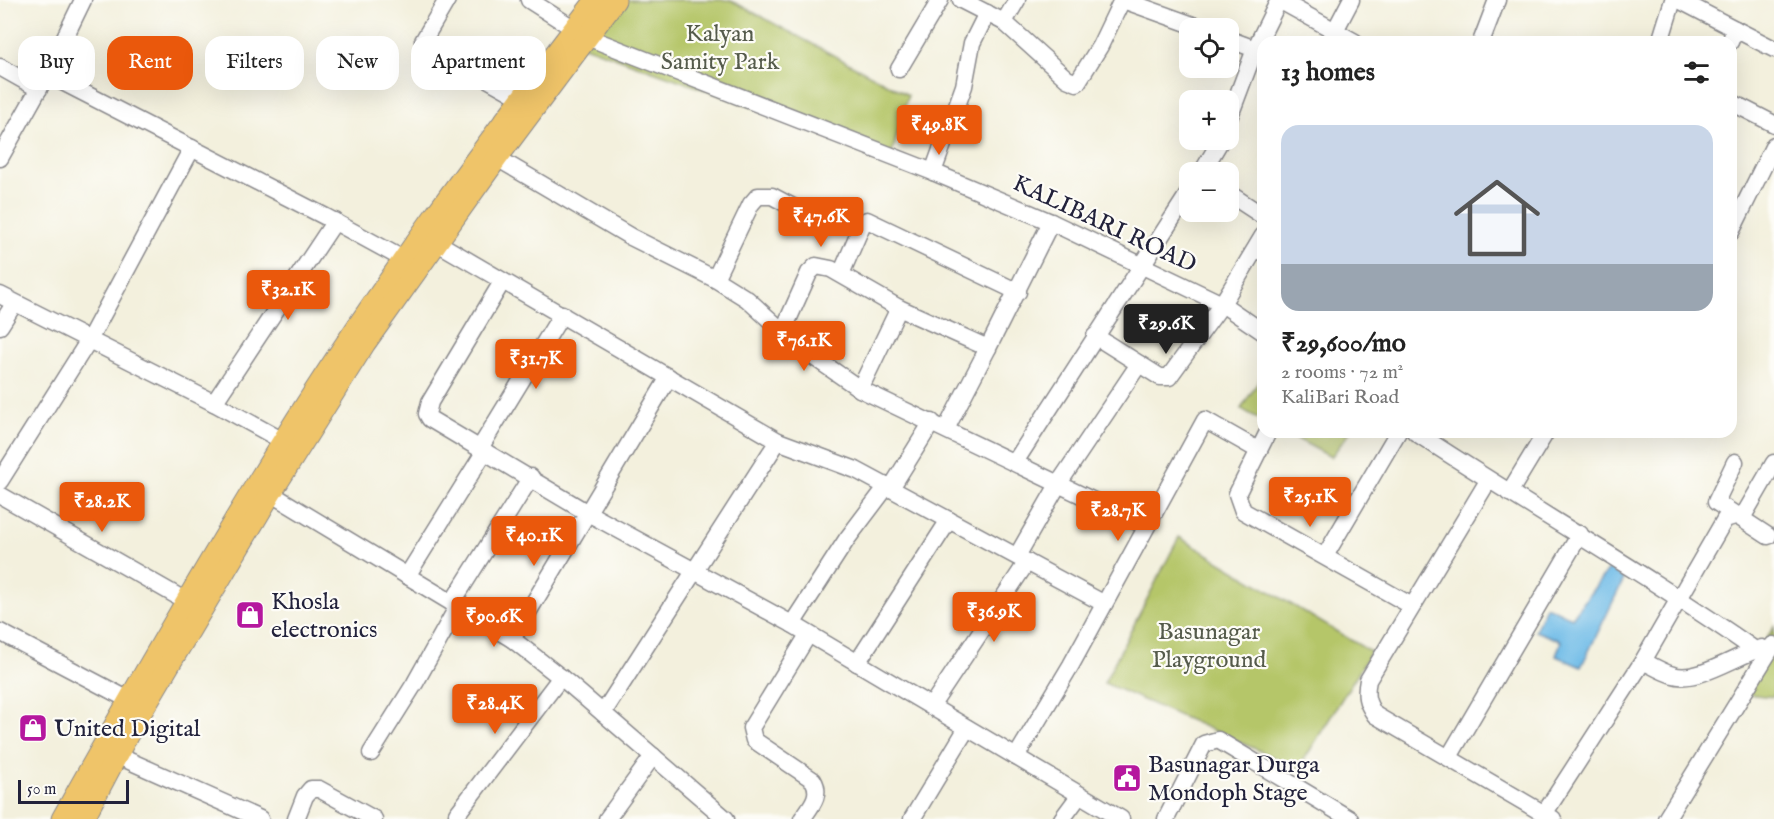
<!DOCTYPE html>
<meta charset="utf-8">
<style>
:root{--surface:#fff;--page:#f6f6f6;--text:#222;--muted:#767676;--accent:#ea580c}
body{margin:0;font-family:"IM FELL English",serif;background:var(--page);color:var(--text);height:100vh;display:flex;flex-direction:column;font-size:22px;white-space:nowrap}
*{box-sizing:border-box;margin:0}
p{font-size:20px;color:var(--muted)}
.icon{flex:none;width:33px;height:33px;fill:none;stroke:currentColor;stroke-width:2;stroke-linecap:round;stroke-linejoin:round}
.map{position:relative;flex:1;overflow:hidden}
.details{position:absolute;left:1257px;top:36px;width:480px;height:402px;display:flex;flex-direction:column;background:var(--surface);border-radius:18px;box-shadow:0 6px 24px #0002}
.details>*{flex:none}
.banner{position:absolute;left:18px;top:36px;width:570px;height:54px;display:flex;gap:12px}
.tools{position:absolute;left:1179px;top:18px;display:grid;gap:12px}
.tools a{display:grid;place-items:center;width:60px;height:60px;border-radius:12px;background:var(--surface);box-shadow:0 6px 24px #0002;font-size:30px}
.scale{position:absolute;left:18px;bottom:15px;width:111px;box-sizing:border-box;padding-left:6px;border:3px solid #22223b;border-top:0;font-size:16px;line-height:21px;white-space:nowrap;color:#22223b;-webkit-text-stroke:4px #fdfcf7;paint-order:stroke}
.price{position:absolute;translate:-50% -51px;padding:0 14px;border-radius:6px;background:var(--accent);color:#fff;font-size:20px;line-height:39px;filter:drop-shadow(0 2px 3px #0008)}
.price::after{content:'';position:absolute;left:50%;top:36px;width:18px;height:14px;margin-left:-9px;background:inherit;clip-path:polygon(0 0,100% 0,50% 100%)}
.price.current{background:#222;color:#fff}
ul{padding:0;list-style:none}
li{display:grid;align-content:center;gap:12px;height:318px;padding:0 24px}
li span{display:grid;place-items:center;height:186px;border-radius:18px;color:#555}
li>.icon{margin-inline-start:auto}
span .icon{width:108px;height:108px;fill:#fffc;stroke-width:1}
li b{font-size:26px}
h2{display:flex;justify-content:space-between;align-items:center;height:72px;padding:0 24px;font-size:26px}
.tag{padding:0 21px;border-radius:18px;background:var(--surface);box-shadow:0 6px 24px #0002;font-size:21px;line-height:54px}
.tag.current{background:var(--accent);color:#fff}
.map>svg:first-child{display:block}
.green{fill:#b5c669;stroke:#6c7452;stroke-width:1.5}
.water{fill:#6cbae7;stroke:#476e91;stroke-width:1.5}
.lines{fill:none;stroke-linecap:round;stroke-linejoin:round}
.minor-casing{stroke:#8a898c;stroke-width:19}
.major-casing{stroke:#8a898c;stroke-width:23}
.minor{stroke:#fff;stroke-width:16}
.major{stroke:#efc469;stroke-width:21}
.labels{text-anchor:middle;stroke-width:4.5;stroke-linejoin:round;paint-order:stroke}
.park-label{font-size:24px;fill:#555b4b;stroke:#fdfcf7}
.street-label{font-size:24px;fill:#22223b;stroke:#fdfcf7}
.poi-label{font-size:24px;fill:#22223b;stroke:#fdfcf7;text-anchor:start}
</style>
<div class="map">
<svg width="1774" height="819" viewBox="0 0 1774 819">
<rect width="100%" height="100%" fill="#fdfcf7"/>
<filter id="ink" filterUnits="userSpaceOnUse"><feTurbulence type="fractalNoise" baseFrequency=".0167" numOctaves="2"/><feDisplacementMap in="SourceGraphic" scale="12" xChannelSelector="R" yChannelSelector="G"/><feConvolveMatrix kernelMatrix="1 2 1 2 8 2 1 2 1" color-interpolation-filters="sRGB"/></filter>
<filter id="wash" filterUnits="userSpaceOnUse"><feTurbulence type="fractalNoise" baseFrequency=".008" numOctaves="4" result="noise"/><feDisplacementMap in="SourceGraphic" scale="24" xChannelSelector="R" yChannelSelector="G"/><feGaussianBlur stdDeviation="1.35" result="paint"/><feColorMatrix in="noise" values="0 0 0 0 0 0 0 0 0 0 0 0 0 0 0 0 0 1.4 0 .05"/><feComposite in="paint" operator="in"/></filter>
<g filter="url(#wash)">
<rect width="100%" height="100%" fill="#f3f0dd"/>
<g class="green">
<polygon points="620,0 730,0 908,95 891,157 581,45"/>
<polygon points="1263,374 1263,421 1241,409"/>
<polygon points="1284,432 1350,432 1331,457"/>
<polygon points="1179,537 1371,652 1299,768 1104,683"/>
<polygon points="1774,626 1774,697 1736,693"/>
</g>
<polygon class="water" points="1609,568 1624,579 1581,667 1556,656 1561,641 1535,631 1546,606 1572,618"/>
</g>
<g filter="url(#ink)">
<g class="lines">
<g class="minor-casing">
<g id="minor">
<polyline points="447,0 423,41 427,45 523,99"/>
<polyline points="529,0 587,37 933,172 1051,222 1222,304 1263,332"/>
<polyline points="961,0 1004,22 1067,79 1077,83 1100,46 1122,0"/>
<polyline points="1123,0 1201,28"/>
<polyline points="1279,0 1355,42"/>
<polyline points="1679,0 1735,29"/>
<polyline points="1004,22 1017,0"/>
<polyline points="1228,39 1255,49"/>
<polyline points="1329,42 1351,0"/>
<polyline points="1481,42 1497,0"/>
<polyline points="1660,42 1673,0"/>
<polyline points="1730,42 1735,29 1774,49"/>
<polyline points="0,67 39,89"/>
<polyline points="899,69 940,0"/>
<polyline points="47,74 326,217 403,259"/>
<polyline points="1731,102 1774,124"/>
<polyline points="1228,121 1255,49 1279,0"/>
<polyline points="0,158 47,74 83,0"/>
<polyline points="497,158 631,237 715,279 747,299 802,349 860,389 1146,526"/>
<polyline points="933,172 964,86 972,43 987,13"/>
<polyline points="1202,172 1221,140"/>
<polyline points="1228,193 1263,216"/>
<polyline points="1731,232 1774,145"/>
<polyline points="436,242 778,441 856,470 1103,603"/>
<polyline points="841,274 863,223 867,220 1018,292"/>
<polyline points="715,279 751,204 758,196 772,196 808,215"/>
<polyline points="502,282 430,402 427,414 430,419 586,512 792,624 1121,819"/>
<polyline points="0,295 214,403 283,441"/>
<polyline points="0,326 14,304"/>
<polyline points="783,331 809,273 816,266 831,269 899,308"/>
<polyline points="1095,336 1160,377 1169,377 1222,304 1263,236"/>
<polyline points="860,389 899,308 988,348 1051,222"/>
<polyline points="214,403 335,221"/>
<polyline points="946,429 988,348"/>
<polyline points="1268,432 1237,494 1243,511 1412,606"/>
<path d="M 1415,432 C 1527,506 1644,572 1755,650"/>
<polyline points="480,448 562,314"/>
<polyline points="1015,462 1190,191"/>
<polyline points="1735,462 1716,502 1768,536"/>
<polyline points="0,481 89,340 192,148"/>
<path d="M 1488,481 L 1368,680 C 1365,695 1366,702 1375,715 L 1553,819"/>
<polyline points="260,487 512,639 568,683 726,819"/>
<polyline points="891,488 932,422"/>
<polyline points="1509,493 1546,432"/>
<polyline points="0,495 186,601"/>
<polyline points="1017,556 1059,483 1139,364"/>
<polyline points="1325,556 1398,432"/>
<polyline points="407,576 485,451"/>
<polyline points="452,603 531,477"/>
<polyline points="792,624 847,539 887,486"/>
<polyline points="0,632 129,700"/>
<polyline points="512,639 669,377"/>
<path d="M 1643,661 C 1653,666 1662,672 1673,675 C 1698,683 1737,655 1762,648"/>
<polyline points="857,663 949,520"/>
<polyline points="932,705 1027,562"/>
<polyline points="603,713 778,441"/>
<polyline points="107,751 260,819"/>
<polyline points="371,753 415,683 458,606"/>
<polyline points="1016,757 1071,665 1205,420 1258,450"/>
<polyline points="1449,757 1580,534"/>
<polyline points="457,814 561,677"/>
<polyline points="1544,814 1643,661 1725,519 1745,513 1774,463"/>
<polyline points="296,819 305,796 311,789 319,789 374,819"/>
<polyline points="607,819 653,756"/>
<path d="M 802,819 C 811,806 822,795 813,780 L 754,740 L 751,728 L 808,635"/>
<polyline points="912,819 967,728"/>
<polyline points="1062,819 1079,796"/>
<polyline points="1166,819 1204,744 1218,740 1350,819"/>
<polyline points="1666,819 1773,645"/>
</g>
</g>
<g class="major-casing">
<g id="major">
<path d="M 62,819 C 133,692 206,565 283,441 C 378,288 487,143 596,0"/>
<polyline points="83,819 127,736 271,493 365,343 497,158 615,0"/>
</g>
</g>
<use href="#minor" class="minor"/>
<use href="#major" class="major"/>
</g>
</g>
<defs>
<g id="shop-square" transform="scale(1.5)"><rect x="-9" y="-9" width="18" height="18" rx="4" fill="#b5179e" stroke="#fdfcf7"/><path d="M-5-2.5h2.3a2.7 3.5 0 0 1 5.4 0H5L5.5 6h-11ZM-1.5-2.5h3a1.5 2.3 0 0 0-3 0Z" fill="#fff"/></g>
<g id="civic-square" transform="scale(1.5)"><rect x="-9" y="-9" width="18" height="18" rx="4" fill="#b5179e" stroke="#fdfcf7"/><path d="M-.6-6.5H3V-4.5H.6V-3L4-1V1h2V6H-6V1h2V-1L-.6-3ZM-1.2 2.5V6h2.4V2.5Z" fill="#fff"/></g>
</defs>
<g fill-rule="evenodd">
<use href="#shop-square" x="250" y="615"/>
<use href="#shop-square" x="33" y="728"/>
<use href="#civic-square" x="1127" y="778"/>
</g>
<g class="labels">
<g class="park-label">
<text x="720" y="41">Kalyan<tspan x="720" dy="28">Samity Park</tspan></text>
<text x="1209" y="639">Basunagar<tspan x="1209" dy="28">Playground</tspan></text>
</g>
<g class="street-label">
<text transform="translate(1105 223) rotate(25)" y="8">KALIBARI ROAD</text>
</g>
<g class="poi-label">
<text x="271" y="609">Khosla<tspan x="271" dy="28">electronics</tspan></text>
<text x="54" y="736">United Digital</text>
<text x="1148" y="772">Basunagar Durga<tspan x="1148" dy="28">Mondoph Stage</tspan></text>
</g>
</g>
</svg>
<div class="tools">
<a><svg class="icon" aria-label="locate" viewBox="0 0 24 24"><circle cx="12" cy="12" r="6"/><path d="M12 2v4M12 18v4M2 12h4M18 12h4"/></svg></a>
<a>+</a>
<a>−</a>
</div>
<div class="scale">50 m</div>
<b class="price" style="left:939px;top:156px">₹49.8K</b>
<b class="price" style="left:821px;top:248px">₹47.6K</b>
<b class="price" style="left:288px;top:321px">₹32.1K</b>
<b class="price current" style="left:1166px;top:355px">₹29.6K</b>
<b class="price" style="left:804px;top:372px">₹76.1K</b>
<b class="price" style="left:536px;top:390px">₹31.7K</b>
<b class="price" style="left:1310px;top:528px">₹25.1K</b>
<b class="price" style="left:102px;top:533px">₹28.2K</b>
<b class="price" style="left:1118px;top:542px">₹28.7K</b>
<b class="price" style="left:534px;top:567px">₹40.1K</b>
<b class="price" style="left:994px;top:643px">₹36.9K</b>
<b class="price" style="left:494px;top:648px">₹90.6K</b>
<b class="price" style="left:495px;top:735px">₹28.4K</b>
<div class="banner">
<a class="tag">Buy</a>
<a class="tag current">Rent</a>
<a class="tag">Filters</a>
<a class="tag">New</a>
<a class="tag">Apartment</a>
</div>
<section class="details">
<h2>13 homes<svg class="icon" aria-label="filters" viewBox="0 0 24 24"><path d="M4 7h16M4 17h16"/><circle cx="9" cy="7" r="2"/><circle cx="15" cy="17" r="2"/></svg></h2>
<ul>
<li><span style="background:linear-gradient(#c9d6e8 75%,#9aa5b1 0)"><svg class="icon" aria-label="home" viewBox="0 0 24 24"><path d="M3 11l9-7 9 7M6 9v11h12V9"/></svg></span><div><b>₹29,600/mo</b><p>2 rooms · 72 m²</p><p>KaliBari Road</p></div></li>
</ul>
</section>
</div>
